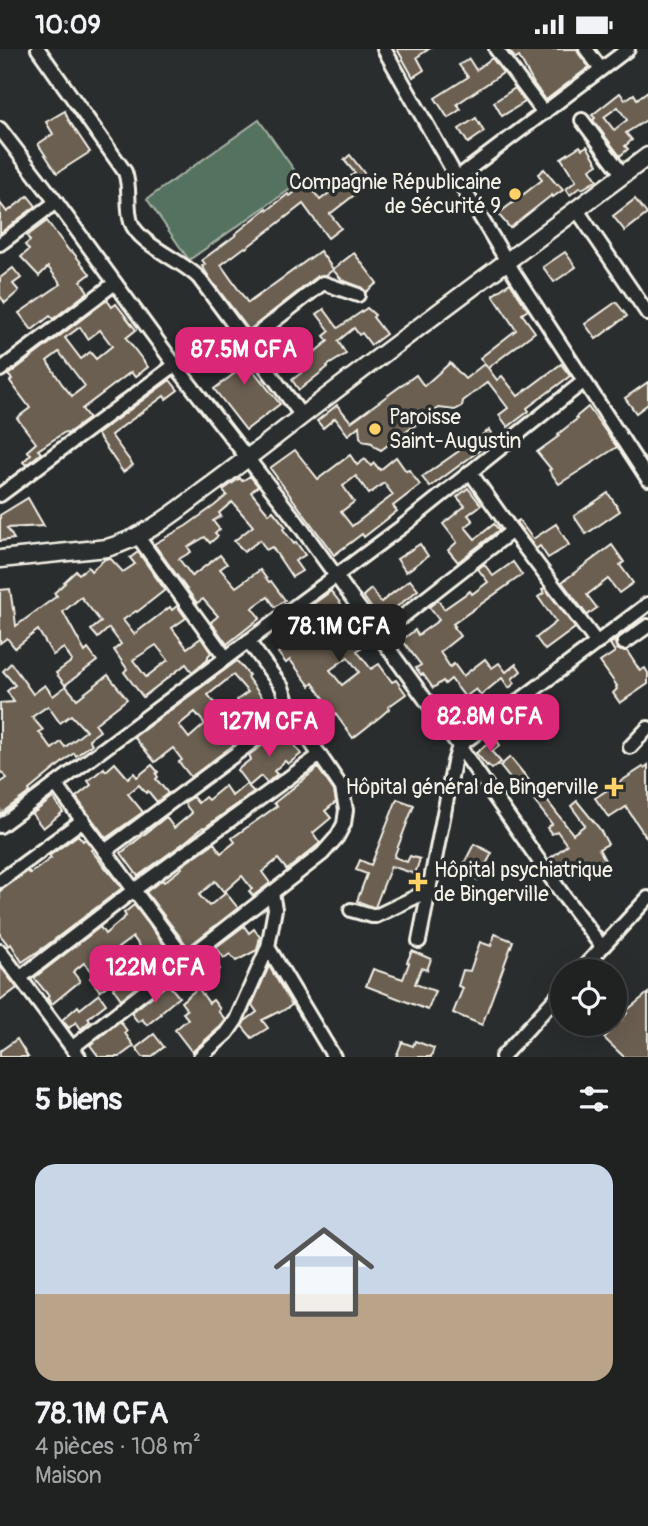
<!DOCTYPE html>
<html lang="fr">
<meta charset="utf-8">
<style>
:root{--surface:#202222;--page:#282a2a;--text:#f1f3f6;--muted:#a2a4a5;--line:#3d3f40;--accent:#db2777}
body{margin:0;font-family:Pangolin,sans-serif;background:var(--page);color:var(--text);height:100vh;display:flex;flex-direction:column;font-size:26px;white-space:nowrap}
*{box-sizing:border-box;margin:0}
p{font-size:23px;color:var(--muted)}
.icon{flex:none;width:38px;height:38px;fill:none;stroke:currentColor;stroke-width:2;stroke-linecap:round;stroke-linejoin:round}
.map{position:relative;height:1008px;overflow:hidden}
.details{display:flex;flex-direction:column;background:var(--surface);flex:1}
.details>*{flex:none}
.tools{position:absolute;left:550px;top:910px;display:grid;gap:14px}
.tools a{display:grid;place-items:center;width:77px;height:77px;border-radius:50%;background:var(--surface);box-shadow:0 7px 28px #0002,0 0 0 2px var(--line);font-size:35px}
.price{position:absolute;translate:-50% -60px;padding:0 16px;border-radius:14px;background:var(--accent);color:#fff;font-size:23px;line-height:46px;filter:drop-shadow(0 2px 4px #0008)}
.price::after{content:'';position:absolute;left:50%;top:42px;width:21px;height:16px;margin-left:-10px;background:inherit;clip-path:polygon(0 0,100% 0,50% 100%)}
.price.active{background:#222;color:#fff}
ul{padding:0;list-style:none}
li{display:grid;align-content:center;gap:14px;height:371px;padding:0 35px}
li span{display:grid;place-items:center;height:217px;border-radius:21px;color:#555}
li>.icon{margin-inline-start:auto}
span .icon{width:126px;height:126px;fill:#fffc;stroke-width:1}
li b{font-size:30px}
h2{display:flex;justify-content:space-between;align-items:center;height:84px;padding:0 35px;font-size:30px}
.status{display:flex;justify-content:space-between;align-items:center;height:49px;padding:0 35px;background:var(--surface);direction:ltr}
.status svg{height:19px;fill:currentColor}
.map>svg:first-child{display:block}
.green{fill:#55715f;stroke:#a4b1a4;stroke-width:2}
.building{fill:#6a5f51;stroke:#f4f1e8;stroke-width:2;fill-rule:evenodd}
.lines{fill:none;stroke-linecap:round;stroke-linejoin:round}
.minor-tunnel{stroke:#484a4a;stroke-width:12;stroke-dasharray:12 6;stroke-linecap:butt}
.minor-casing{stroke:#f4f1e8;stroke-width:18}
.major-casing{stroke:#f4f1e8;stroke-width:21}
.minor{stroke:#2a2d2e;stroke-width:12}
.major{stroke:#2a2d2e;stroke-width:16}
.poi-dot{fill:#ffd166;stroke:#2a2d2e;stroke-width:2.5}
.labels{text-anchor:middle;stroke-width:7;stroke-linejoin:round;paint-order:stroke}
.poi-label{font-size:21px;fill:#f4f1e8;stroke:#2a2d2e;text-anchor:end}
</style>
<div class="status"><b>10:09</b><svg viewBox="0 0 49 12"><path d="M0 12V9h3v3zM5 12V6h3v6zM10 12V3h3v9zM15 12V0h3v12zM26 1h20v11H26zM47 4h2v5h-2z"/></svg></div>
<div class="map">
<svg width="648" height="1008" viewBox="0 0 648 1008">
<rect width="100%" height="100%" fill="#2a2d2e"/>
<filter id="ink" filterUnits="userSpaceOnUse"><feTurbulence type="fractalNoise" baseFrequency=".0143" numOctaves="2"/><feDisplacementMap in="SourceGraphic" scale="14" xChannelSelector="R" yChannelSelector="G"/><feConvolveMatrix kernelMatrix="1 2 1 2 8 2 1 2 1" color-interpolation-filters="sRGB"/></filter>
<g filter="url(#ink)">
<polygon class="green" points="259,71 302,132 189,211 147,150"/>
<g class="building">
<polygon points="397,0 429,0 417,8 424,21 413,28"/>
<polygon points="507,0 577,0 579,5 589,18 546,51 534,35 519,8 516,10"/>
<polygon points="492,9 503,24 457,55 461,60 448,69 435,49 468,28 459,16 469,10 476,21"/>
<polygon points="515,39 525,53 502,67 494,53"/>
<path d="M 648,42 L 648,70 L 626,84 L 632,91 L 625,97 L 628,100 L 620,107 L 593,71 L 595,69 L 592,66 L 620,44 L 625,51 L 634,45 L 637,50 ZM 618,58 L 627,71 L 614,81 L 604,68 Z"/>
<polygon points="65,62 68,70 90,103 57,124 38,95 53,85 46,73"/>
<polygon points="476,69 484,83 468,94 459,80"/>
<polygon points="580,97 582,100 587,97 598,115 590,120 597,131 582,140 580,138 570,146 566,140 576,132 561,109"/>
<polygon points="350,106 371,133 330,165 341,179 328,189 303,155 246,199 245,198 221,216 248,254 320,202 333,220 354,204 377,234 366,243 361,238 342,231 333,221 326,226 318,227 249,281 211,231 202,217 205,215 202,211 236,186 235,185 267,159 268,161 288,145 290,147 305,135 310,141 312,140 320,151 355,124 344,111"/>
<polygon points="544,120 557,136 558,135 563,141 553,148 552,146 510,179 498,165 542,131 538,125"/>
<polygon points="28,147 36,157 0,184 0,154 7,163"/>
<polygon points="635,150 647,165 625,182 613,167"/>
<polygon points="47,172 70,203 72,202 90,225 81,232 88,243 53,270 50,267 32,281 19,264 61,235 48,218 39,227 21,208 29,201 25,196 30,192 27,187"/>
<polygon points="565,203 576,218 554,233 543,218"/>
<polygon points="13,219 21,229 13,235 19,242 5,254 0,247 0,229"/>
<polygon points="510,234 528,261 522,265 535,283 488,319 497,331 502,327 518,347 561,315 570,327 527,359 529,362 508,378 499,366 508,359 488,333 463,352 462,357 455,361 439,359 381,401 375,398 372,394 363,392 360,388 359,377 348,386 335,369 323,379 317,372 337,356 351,373 416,326 424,337 450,314 465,330 484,315 487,318 480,309 516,281 493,246"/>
<path d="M 107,251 L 112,258 L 116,255 L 136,281 L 126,289 L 148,318 L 135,328 L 131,323 L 82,360 L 89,369 L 67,385 L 65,383 L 38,401 L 41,404 L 26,416 L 23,413 L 31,405 L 27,402 L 36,394 L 17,369 L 30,359 L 10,332 L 12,330 L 8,326 ZM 80,278 L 88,290 L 100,281 L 112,297 L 96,310 L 90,303 L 81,310 L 65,289 ZM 59,303 L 85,337 L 72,347 L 62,335 L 47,312 Z"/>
<polygon points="616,253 627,267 596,290 585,275"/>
<polygon points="367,259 375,266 373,268 386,285 371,296 362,284 359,286 354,279 338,292 346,305 327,317 328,318 299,341 292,331 306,320 289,295 298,289 310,307 328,292 324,287 330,282 317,265 324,260 338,279"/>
<polygon points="230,285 243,303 240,305 280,355 246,381 214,340 235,324 215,296"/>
<polygon points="170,331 178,341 166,350 164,347 111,386 133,416 123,423 97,385"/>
<polygon points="648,333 648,355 636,364 625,349"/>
<polygon points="588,358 617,398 559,435 549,421 551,420 537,403 559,387 558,385 577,370 576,368"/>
<polygon points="489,381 495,390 430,438 422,428"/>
<path d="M 295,401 L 318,430 L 350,406 L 357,416 L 365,410 L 371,417 L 374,414 L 380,421 L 396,408 L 406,422 L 409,421 L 420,436 L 393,457 L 397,462 L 364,488 L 362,485 L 334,506 L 270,419 ZM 356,427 L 369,445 L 384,434 L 393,446 L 352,477 L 341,463 L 354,453 L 343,437 Z"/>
<polygon points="250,427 258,437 251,443 269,465 273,462 286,478 283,480 294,495 296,493 305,506 295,512 302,522 292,528 272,498 266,501 260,491 244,503 234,492 253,477 232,453 219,464 221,467 213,472 220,481 215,484 218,487 210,494 205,488 188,498 191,503 179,510 192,527 220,506 227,515 220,520 236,538 260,521 269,533 271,532 285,551 275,558 268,548 252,559 260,569 227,595 211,573 218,567 203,550 197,554 154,495 186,477 214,457 227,446 223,441 240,429 242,432"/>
<polygon points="468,439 481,456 468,466 473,472 465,478 475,490 494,475 499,481 458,513 448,501 457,493 443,475 465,457 457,448"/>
<polygon points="608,444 620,462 586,485 574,467"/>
<polygon points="28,449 44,477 7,479 14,490 0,492 0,466"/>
<polygon points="519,471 533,490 556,475 569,496 548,509 540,497 536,500 516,473"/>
<polygon points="420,495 428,507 406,523 397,510"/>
<polygon points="612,496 624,513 620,516 633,534 619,544 608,530 587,546 597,559 587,566 562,533"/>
<path d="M 138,503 L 165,541 L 137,563 L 136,562 L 123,571 L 134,585 L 170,558 L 172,561 L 177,557 L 186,569 L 172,579 L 187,599 L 201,589 L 211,604 L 208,607 L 208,610 L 192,623 L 186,615 L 143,648 L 124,623 L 127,620 L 114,601 L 121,595 L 109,579 L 98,589 L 91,581 L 101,573 L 81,548 L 63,563 L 85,603 L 88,600 L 97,612 L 65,636 L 56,624 L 72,612 L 64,599 L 53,606 L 38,581 L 15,599 L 7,589 L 0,594 L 0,541 L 10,540 L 13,560 L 14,559 L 16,577 L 57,547 L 54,544 L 65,534 L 64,533 L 76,522 L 79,525 L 88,518 L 91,522 L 105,510 L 110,509 L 123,523 L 135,515 L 130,509 ZM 156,596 L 168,611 L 146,628 L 133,611 Z"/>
<polygon points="513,513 522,526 453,575 455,577 453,578 460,587 440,603 450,618 454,615 463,627 485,610 492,619 499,614 506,623 516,615 521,622 512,630 515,634 509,639 502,629 481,646 476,640 465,648 451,630 445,635 443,632 433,639 423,625 421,626 416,619 421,616 402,591 415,581 418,586 439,571 429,558 438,551 444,560 470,542 472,545 488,533 478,520 484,515 493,527"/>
<polygon points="410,531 418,541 380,571 363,547 371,540 381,553"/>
<polygon points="545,539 575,579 545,601 536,589 556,573 538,548 544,544 542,541"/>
<path d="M 331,542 L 356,574 L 354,575 L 367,595 L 357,602 L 371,620 L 379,615 L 392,633 L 396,631 L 406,645 L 388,658 L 389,660 L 381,667 L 353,689 L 313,634 L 310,637 L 290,611 L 286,614 L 278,604 L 291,593 L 281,579 ZM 348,608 L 359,623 L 342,636 L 330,621 Z"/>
<polygon points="617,590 615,594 617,600 621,602 627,602 640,622 645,619 648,624 648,635 620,654 613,644 617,640 616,638 617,637 600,613 615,603 610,595"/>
<path d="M 237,612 L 249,626 L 247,628 L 265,652 L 266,652 L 276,664 L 191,728 L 179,713 L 182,711 L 173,699 L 155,713 L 134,688 ZM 233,626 L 248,643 L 237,651 L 249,666 L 234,677 L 208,646 ZM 195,663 L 205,675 L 189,689 L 179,676 Z"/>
<path d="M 11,614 L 33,645 L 45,636 L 53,647 L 66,637 L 77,650 L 108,626 L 127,650 L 95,675 L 100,682 L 89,690 L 92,695 L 76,707 L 74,704 L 29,741 L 30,743 L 0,765 L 0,734 L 7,729 L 0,722 L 0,654 L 14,653 L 7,642 L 15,636 L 3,622 ZM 48,657 L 60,674 L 71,666 L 86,682 L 65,698 L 61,693 L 52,700 L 39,683 L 43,681 L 32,668 Z"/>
<polygon points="288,682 296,693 293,695 301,705 288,715 285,712 274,722 277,725 267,734 261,727 249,737 237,721 251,710 249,706 278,685 281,688"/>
<polygon points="495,689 500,696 492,703 501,713 492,720 488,716 487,717 476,704"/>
<polygon points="510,708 541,746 542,745 573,785 585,776 571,757 577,752 599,779 608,795 599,800 606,813 585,824 578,809 558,824 549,810 567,796 557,782 552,785 547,779 552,775 527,743 523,746 500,717"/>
<polygon points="115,714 128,729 134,724 137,728 152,716 158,723 156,725 158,728 156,730 168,744 157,753 148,742 146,744 139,736 128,745 143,763 106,789 76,748 91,736 88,732 104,719 106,722"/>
<polygon points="648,716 648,791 626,758 609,769 595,749 643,718 644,719"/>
<polygon points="318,719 334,742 336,753 325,762 331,769 313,784 320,794 287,821 278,810 262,823 270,834 253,847 249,842 252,840 242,827 224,843 215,832 199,846 209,857 226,844 238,859 188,898 146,843 162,831 164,833 182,819 181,817 214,794 221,804 235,793 232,789 277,757 274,754"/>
<polygon points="246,735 254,743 204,779 203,778 185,793 138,827 121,804 166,768 174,779 192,764 184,754 193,748 198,754 205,748 208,751 225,737 232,747"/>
<polygon points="53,749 63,763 43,779 32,765"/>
<polygon points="397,750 414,756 394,808 407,813 410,807 420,810 415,825 391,817 375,858 373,858 357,852 367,825 356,821 360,811 371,816"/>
<polygon points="78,786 83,792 85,790 93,800 91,801 122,839 46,897 22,913 11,895 9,897 0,886 0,842 28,822 30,825 51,809 49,807"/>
<polygon points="474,795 492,804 478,831 460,822"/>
<polygon points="134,856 174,909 121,950 113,939 136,922 132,918 147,907 133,888 99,913 113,932 100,942 90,929 94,926 84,914 73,923 80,932 52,955 47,949 49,947 34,929 100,878 105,885 126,867 124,864"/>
<polygon points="244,877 249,884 254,880 260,888 257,901 236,912 230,905 224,909 216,898"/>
<polygon points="495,885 513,892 482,976 453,964 463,939 458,937 463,921 470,922 480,893 491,897"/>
<polygon points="412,902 431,910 427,921 421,919 415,935 435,942 428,961 366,937 373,920 403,930 409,914 407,913"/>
<polygon points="214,912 220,920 197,938 190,930"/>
<polygon points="0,917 17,939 0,952"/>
<polygon points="269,917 292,956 279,964 278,963 262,971 268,979 252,989 242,977 245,972 257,963 252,956"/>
<polygon points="168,935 179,948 160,964 161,965 147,976 142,970 138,973 131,964"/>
<polygon points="198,939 209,954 213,951 220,960 218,962 226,971 220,978 192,1003 175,981 188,970 183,964 187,961 181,953"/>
<polygon points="648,944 648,1008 624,1008 604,989 627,964 626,962"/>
<polygon points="99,945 106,955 88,969 90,972 81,980 76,973 69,979 62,971 78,957 80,960"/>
<polygon points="120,972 127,982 125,984 134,997 119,1008 99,1008 90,996"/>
<polygon points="154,985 164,998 151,1008 143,1008 136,999"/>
<polygon points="17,990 28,1008 0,1008 0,1002"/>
<polygon points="415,992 434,999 431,1008 396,1008 402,993 413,997"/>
</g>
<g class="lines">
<polyline class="minor-tunnel" points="647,586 648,588"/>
<g class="minor-casing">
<g id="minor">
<path d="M 38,0 L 125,123 C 131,139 126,157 131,173 C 139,196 182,211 199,229 L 302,367"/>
<polyline points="384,0 457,129 514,224 648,430"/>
<polyline points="496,0 544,64"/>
<polyline points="586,0 601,20"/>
<polyline points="582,71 623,126"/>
<polyline points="0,80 56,153 175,316 297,473 459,697 565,849 602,898"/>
<polyline points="457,129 628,0"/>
<polyline points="577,161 648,265"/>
<polyline points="0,195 56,153"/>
<polyline points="247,293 323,234 358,246"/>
<polyline points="0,321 115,234"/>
<polyline points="470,423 512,482 597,594"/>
<polyline points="0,446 175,316"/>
<polyline points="138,488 226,609"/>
<polyline points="379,586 512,482"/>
<polyline points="624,594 648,577"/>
<polyline points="630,698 648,679"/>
<polyline points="56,736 186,911"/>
<polyline points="0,777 403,477 583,333"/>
<polyline points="105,802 291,664"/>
<polyline points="0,832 83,771"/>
<polyline points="272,844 275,860 268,898 334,1008"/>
<polyline points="351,861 372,867 376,867 430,841"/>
<polyline points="419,892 454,713 459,697 648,555"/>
<polyline points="0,902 79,1008"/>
<polyline points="580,922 648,849"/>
<polyline points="21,928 134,841 320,706"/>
<polyline points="73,998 322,805 337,788 344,775 346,761 342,739 291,664 282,638 248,592"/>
<polyline points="200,1008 227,984 236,971 268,898"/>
<polyline points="502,1008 562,942"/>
</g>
</g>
<g class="major-casing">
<path id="major" d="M 0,510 L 107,499 C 143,489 172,466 202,443 C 242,414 281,383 320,353 C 428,270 539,189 648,107"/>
</g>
<use href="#minor" class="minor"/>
<use href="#major" class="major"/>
</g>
</g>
<g class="poi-dot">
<circle cx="515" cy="145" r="7"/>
<circle cx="375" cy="380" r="7"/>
<path d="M610.5 727.5h7v7h7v7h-7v7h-7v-7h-7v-7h7z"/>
<path d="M414.5 822.5h7v7h7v7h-7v7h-7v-7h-7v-7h7z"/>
</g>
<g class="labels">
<g class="poi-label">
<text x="501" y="140">Compagnie Républicaine<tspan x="501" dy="24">de Sécurité 9</tspan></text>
<text x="389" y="375" text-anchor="start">Paroisse<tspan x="389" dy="24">Saint-Augustin</tspan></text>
<text x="598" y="745">Hôpital général de Bingerville</text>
<text x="434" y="828" text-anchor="start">Hôpital psychiatrique<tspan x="434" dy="24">de Bingerville</tspan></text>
</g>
</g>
</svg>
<div class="tools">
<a><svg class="icon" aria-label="locate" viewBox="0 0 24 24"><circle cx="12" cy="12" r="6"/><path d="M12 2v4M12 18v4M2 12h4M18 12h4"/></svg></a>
</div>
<b class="price" style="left:244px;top:338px">87.5M CFA</b>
<b class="price active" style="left:339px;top:615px">78.1M CFA</b>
<b class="price" style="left:490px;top:705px">82.8M CFA</b>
<b class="price" style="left:269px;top:710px">127M CFA</b>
<b class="price" style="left:155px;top:956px">122M CFA</b>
</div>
<section class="details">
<h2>5 biens<svg class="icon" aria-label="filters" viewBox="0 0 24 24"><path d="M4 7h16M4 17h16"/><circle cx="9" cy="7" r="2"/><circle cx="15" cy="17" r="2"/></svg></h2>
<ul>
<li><span style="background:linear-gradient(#c9d6e8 60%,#b9a48a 0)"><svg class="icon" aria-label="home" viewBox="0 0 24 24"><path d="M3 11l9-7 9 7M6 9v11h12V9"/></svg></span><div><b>78.1M CFA</b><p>4 pièces · 108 m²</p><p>Maison</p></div></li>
</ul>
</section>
